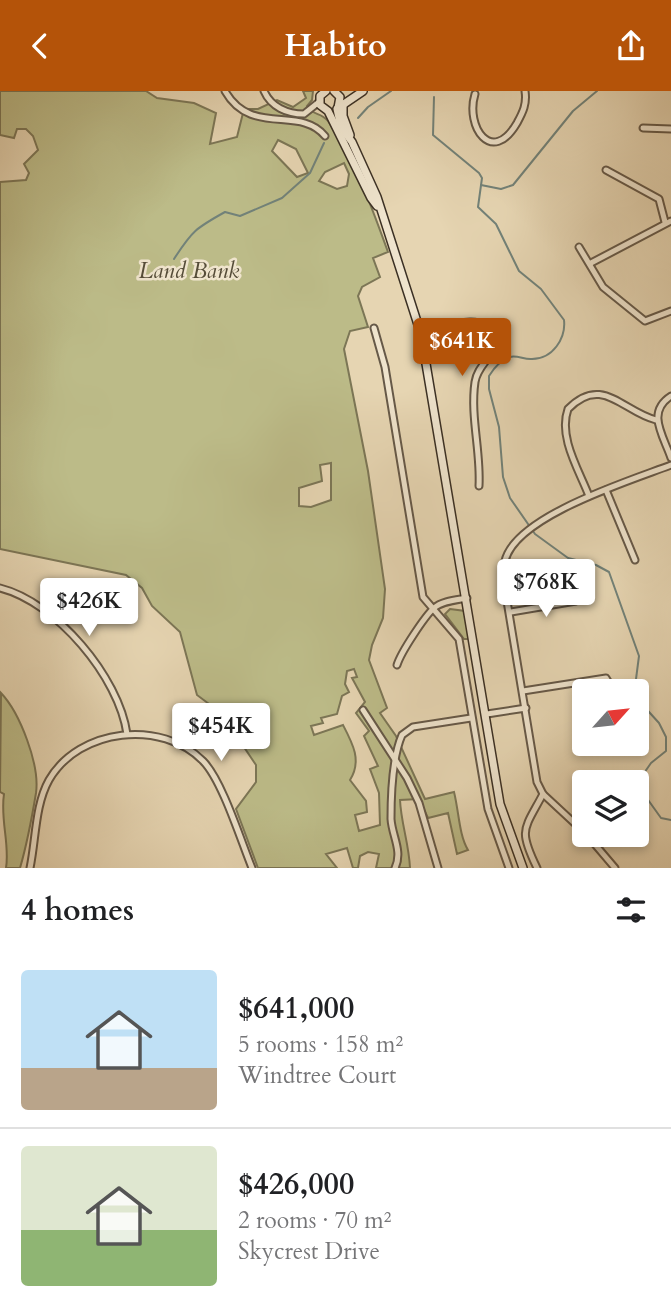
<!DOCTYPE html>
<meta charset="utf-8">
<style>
:root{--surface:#fff;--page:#f6f6f6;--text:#202124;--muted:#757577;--line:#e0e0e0;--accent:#b45309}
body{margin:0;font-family:Cardo,serif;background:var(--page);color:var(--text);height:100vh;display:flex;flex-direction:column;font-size:26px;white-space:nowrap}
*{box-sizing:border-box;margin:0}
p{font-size:23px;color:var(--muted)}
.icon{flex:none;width:38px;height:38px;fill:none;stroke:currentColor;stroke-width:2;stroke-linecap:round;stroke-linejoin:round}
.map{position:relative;height:777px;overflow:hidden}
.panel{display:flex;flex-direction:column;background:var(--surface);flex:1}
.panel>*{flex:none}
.needle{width:46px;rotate:63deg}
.tools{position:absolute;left:572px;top:588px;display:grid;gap:14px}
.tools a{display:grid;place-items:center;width:77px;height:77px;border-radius:7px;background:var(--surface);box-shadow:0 4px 10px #0003;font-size:35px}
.price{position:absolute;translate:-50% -60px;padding:0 16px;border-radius:7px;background:#fff;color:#222;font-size:23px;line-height:46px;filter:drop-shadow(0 2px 4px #0008)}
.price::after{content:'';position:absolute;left:50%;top:42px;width:21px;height:16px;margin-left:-10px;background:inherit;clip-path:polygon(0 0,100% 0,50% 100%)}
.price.active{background:var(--accent);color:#fff}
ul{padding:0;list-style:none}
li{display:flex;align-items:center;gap:21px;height:175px;padding:0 21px}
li+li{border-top:2px solid var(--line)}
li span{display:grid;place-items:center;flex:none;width:196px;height:140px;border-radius:7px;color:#555}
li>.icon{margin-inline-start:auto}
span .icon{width:84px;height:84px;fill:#fffc;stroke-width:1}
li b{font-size:30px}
h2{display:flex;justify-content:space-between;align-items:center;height:84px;padding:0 21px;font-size:30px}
header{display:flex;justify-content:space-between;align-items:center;height:91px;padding:0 21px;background:var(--accent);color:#fff;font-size:32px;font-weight:700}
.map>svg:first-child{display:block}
.green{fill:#bcbb88;stroke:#7c7656;stroke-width:2;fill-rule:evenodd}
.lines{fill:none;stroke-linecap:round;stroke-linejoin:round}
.stream{stroke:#728279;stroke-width:2}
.street-casing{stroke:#665948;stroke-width:9}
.secondary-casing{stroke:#3b3024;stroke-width:10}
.street{stroke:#efe4cd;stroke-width:5}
.secondary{stroke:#efe4cd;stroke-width:7}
.labels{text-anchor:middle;stroke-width:5;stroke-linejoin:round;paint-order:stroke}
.park-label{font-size:23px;font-style:italic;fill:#554c38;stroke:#efe4cd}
</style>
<header><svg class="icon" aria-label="back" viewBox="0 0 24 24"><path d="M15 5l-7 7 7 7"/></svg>Habito<svg class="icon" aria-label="share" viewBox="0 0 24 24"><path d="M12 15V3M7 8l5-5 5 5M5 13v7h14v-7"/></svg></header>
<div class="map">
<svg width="671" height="777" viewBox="0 0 671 777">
<rect width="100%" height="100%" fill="#e6d5b2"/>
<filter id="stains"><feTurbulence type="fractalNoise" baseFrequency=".00286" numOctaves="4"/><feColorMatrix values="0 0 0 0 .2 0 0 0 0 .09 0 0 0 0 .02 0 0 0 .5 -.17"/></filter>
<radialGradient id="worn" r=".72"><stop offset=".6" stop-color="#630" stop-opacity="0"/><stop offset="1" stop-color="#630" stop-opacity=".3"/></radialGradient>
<g class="green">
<path d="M 0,0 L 146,0 L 157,7 L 194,12 L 216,22 L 210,53 L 237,46 L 244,18 L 258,18 L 277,9 L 293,16 L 306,7 L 303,0 L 313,0 L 312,9 L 307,15 C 313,25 321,21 328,30 C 355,69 372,117 388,161 L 373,167 L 380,186 L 362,196 L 358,205 L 368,236 L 350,240 L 344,258 L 368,380 L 385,498 L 383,527 L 372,554 L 369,569 L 387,617 L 380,622 L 396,645 L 425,708 L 454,701 C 459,721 459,744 468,759 L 457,763 L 448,722 L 428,727 L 419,708 L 400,709 C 401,732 409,753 410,777 L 376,777 L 379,763 L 368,761 L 360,765 L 358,777 L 353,777 L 347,757 L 326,763 L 337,777 L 258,777 L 236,718 L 256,691 L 256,674 L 221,622 L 197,604 L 180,541 L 152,515 L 142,497 L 126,484 L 0,458 L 0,91 L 26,89 L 29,82 L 24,73 L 38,59 L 33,45 L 26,38 L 17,38 L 14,47 L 0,44 ZM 278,49 L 296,58 L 308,82 L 297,86 L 272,60 ZM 344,72 L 349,83 L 347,95 L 337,98 L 319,90 L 325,81 ZM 331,372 L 331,409 L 311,416 L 299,415 L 299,397 L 322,390 L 320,374 ZM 354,578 L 357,586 L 352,587 L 365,611 L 356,622 L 369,640 L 364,645 L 378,675 L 370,678 L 379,702 L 380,734 L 359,740 L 355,724 L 367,721 L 366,710 L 350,689 C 362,670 353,653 343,634 L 314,644 L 311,635 L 323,632 L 321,627 L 337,623 L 342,605 L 349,601 L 345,593 L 347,580 Z"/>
<polygon points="450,518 465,520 469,548 464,548 445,523"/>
<path d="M 1,602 C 20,622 40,674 36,702 C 32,726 27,753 20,777 L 6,777 C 10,753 0,729 4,703 L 0,701 Z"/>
</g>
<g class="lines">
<g class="stream">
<path d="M 434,6 L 433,44 L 479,82 L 482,87 L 478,116 L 496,133 L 519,180 L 541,198 L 564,229 C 566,247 553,268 532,268 C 525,269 517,264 510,266 C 501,269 494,277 489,285 L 489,298 L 499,336 L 503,386 L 510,407 L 535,443 L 568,467 L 596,474 L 609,481 L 639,565 L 636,588 L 640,611 L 659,632 L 666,646 L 666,660 L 651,672 L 642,685 L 646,706 L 661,727 L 671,729"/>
<polyline points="358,27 368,16 391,0"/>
<polyline points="481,94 501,98 513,94 573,20 597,0"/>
<path d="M 174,168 C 192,140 196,137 225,121 L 240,125 L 282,107 L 310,82 L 324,52"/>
</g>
<g class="street-casing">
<g id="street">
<path d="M 225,0 C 251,46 300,14 325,45"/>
<path d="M 264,0 C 271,16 287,23 304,23 L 319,11"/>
<path d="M 475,3 C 465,36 492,75 517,32 C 523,21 527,13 525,0"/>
<polyline points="643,37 671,38"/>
<polyline points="606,79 659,108 665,131"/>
<polyline points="579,156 603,196 645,230 671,220"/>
<polyline points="591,172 671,130"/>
<polyline points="374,237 385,276 423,506 459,548 488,718 509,777"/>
<path d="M 421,243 C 443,239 479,218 494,243 C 499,265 478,271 475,291 C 470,325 481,361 479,395"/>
<path d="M 671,305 C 646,321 663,344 671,367"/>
<polyline points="606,399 635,469"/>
<path d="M 589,405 C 579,379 558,346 568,318 C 602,283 623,321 656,329"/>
<path d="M 0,497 C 56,511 119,586 127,643"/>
<polyline points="511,521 576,510"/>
<path d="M 397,574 C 401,561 425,525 434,517 C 442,510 456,509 467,507"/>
<polyline points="523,600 606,587 614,600"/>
<polyline points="363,619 407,687 419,712 438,777"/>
<polyline points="487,623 526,617"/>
<path d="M 584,741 L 543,703 L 537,691 L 504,492 C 504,485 503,477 505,470 C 515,425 632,389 671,374"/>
<polyline points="587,744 615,777"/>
<path d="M 30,777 C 36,748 35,714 49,689 C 79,637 162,628 203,670 C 222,689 241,750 252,777"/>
<path d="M 395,777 C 403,760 392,745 391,728 C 391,703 392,667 402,644 L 413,636 L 471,627"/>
<path d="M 537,777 C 518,738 524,739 543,703"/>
</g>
</g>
<g class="secondary-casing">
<g id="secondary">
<polyline points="326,0 320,5 320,14 328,20 371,107 377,115"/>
<polyline points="334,0 340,6 338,17"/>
<polyline points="343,13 343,25 350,44"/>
<polyline points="341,15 363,0"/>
<polyline points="337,18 341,36 352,51 377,106 421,243 500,713 523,777"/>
</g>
</g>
<use href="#street" class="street"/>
<use href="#secondary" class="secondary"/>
</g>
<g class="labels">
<g class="park-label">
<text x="189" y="187">Land Bank</text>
</g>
</g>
<rect width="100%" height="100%" filter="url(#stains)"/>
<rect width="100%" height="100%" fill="url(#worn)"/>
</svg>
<div class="tools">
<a><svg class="needle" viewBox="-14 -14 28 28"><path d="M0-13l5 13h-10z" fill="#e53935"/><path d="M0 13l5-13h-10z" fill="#757577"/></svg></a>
<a><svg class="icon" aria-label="layers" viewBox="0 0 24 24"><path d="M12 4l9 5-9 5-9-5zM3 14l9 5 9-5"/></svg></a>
</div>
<b class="price active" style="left:462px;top:287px">$641K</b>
<b class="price" style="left:546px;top:528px">$768K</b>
<b class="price" style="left:89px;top:547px">$426K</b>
<b class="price" style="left:221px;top:672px">$454K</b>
</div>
<section class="panel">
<h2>4 homes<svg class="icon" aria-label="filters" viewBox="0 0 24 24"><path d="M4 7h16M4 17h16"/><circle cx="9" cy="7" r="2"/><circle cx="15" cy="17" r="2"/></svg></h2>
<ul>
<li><span style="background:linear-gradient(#bfe0f5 70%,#b9a48a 0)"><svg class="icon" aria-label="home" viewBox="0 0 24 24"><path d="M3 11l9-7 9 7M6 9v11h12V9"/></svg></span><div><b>$641,000</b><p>5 rooms · 158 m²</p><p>Windtree Court</p></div></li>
<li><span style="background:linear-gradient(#dfe7d0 60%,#8fb573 0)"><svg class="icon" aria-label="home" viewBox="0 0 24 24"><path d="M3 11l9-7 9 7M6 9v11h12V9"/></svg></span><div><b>$426,000</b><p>2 rooms · 70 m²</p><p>Skycrest Drive</p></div></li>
</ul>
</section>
